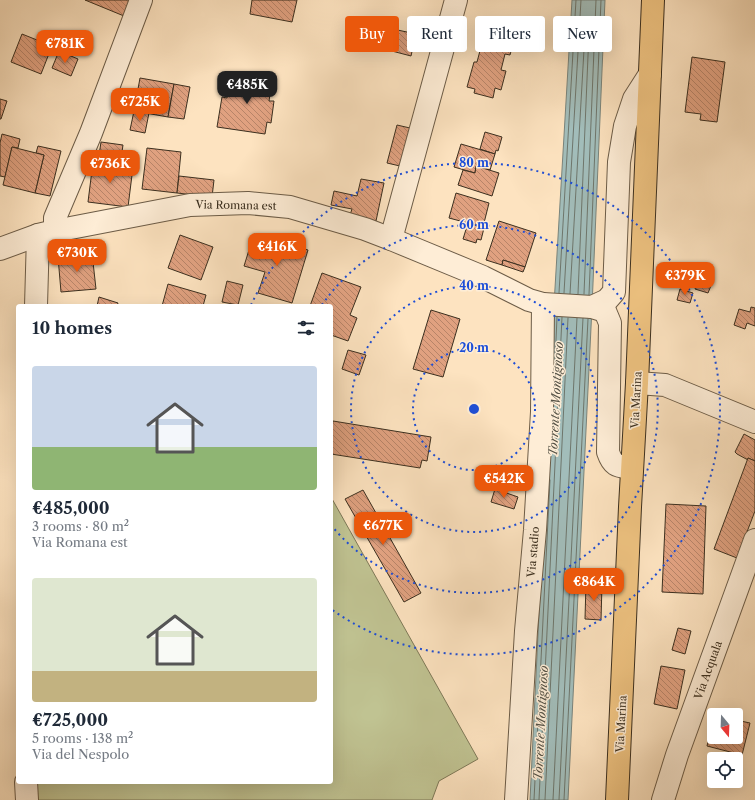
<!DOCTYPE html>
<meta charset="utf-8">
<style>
:root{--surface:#fff;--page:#f2f2f3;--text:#1f2937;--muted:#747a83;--accent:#ea580c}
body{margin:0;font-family:"Libre Caslon Text",serif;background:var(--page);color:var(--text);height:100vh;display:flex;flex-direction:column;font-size:15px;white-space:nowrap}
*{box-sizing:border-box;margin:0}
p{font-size:13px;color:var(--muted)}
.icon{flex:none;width:22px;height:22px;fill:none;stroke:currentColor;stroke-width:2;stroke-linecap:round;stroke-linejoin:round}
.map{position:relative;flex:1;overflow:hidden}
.drawer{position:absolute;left:16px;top:304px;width:317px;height:480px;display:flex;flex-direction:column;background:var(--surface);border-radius:4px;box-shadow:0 4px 16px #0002}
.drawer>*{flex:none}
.top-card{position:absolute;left:345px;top:16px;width:350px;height:36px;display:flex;gap:8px}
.needle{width:26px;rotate:161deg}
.tools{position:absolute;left:707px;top:708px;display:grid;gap:8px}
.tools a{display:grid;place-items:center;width:36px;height:36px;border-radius:4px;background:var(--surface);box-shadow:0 4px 16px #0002;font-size:20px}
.price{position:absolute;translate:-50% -34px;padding:0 9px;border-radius:8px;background:var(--accent);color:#fff;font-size:13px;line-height:26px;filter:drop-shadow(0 1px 2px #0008)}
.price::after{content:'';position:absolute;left:50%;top:24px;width:12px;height:9px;margin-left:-6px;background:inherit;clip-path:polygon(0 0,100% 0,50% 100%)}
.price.active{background:#222;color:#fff}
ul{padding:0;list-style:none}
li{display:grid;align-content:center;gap:8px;height:212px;padding:0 16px}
li span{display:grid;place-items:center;height:124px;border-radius:4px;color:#555}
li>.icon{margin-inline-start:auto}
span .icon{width:72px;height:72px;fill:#fffc;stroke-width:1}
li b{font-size:17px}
h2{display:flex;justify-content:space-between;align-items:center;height:48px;padding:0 16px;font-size:17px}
.tag{padding:0 14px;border-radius:4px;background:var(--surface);box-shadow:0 4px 16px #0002;font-size:14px;line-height:36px}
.tag.active{background:var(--accent);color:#fff}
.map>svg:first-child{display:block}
.grass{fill:#c0c392;stroke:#7e7958}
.water{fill:#a2bdba;stroke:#79847c}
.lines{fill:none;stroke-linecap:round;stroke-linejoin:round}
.shore{stroke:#6e766c;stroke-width:1}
.building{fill:url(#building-back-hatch);stroke:#3b2f1f}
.minor-casing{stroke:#6c5c47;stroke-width:24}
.major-casing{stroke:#3b2f1f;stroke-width:24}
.minor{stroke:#feedd6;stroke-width:22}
.major{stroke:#eec280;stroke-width:22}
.ring{fill:none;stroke:#1d4ed8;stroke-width:2;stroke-dasharray:2 4}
.labels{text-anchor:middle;stroke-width:3;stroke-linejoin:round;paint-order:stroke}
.street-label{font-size:11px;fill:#3b2f1f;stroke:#feedd6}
.water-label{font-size:12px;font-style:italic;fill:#555246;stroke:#feedd6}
.centre{fill:#1d4ed8;stroke:#feedd6;stroke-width:2}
.ring-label{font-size:12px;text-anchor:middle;font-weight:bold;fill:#1d4ed8;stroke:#feedd6;stroke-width:3;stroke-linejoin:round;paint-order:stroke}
</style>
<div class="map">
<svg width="755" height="800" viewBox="0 0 755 800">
<defs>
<pattern id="building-back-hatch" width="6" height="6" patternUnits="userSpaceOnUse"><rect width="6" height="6" fill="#e0a180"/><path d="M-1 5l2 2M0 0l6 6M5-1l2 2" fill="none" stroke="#b78468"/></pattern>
</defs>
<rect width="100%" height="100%" fill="#fde3c0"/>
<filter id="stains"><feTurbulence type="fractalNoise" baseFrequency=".005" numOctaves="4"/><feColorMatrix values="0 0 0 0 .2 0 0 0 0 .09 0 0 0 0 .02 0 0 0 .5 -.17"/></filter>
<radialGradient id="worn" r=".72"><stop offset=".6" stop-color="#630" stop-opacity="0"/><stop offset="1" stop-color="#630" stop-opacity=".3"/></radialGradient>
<polygon class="grass" points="331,497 478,759 439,781 432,800 34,800 35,782 331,782"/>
<polygon class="water" points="572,0 605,0 592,307 568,800 530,800 554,305"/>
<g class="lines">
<g class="shore">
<polyline points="559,293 576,0"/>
<polyline points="564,293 581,0"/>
<polyline points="570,294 585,32 587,30 589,32 578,294"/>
<polyline points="584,294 596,0"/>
<polyline points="589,295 601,0"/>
<polyline points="554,387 557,317"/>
<polyline points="534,800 550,480"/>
<polyline points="539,800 562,317"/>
<polyline points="545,800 568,318"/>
<polyline points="553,800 577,318"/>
<polyline points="559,800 583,318"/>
<polyline points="564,800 588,319"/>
</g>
</g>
<g class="building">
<polygon points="85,0 130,0 124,16"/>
<polygon points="252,0 297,0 292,22 250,14"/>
<polygon points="493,17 513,22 511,32 516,33 510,55 505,54 501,70 506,71 501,90 495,88 493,98 474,93 475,89 467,87 474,62 477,62 481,47 478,46 484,20 492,22"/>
<polygon points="393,29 416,34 411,56 388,50"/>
<polygon points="22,34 52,46 41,74 11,62"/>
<polygon points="59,51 78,59 71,76 52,68"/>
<polygon points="692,57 725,62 717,122 700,120 701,114 685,112"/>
<polygon points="231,75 272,81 269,101 274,101 271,123 267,122 265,134 217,127 222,97 227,98"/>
<polygon points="140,78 174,84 168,117 134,111"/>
<polygon points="174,84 190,87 184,119 168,117"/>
<polygon points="0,99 7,101 1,119 0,119"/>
<polygon points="134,111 149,113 145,133 130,130"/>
<polygon points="397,125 410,128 400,166 387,163"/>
<polygon points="485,132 502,137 498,151 496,150 495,154 480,149"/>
<polygon points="2,134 20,139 18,148 12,147 5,177 0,176 0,143"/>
<polygon points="101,142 123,145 120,165 98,162"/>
<polygon points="461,144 495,154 490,170 476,166 475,173 454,167"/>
<polygon points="38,146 61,151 50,196 35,193 44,155 36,153"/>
<polygon points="12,147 44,155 35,193 3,185"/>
<polygon points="147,148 181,152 177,193 142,189"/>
<polygon points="93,162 133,167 128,207 88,202"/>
<polygon points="476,166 499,173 492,196 458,185 463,170 475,173"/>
<polygon points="179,176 214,180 212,197 177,193"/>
<polygon points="361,179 384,183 376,221 350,215 352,209 331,205 334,191 357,196"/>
<polygon points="456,193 489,203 483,227 449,218"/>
<polygon points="499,221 536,233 525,267 503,260 502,265 486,260"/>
<polygon points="468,223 484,228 481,240 477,239 476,243 463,239"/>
<polygon points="254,234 308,250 292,303 258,293 265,272 244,266"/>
<polygon points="180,235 213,247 201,280 168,268"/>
<polygon points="92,253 96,289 61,292 58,257"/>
<polygon points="503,260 525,267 523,272 502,265"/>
<polygon points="322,273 361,287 350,315 357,318 348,341 331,335 331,306 310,306"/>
<polygon points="699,278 712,283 708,293 695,289"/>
<polygon points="227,281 243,285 238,305 222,302"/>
<polygon points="168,284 206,295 203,306 162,306"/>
<polygon points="680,289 693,293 690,303 677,300"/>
<polygon points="99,297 118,303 117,306 97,306"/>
<polygon points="751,307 755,308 755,326 747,323 745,329 734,325 739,309 750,312"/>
<polygon points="431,310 460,319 443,377 413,369"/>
<polygon points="348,350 366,355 359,375 342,369"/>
<polygon points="333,421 431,437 427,461 422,460 420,468 331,454 331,432"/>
<polygon points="744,434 755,440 755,461 748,458 748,460 737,454 735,452"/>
<polygon points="748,458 755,461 755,511 737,558 714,549"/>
<polygon points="495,489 518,497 514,509 491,502"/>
<polygon points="363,490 421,593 404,602 345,499"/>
<polygon points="666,504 706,506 703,594 662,592"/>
<polygon points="586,583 602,584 601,620 585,619"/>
<polygon points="678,628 691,631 685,654 672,650"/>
<polygon points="661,666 685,670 677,709 654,704"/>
<polygon points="714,717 714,737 736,737 736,720 750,723 742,755 707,746"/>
</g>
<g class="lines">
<g class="minor-casing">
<g id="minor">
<polyline points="55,231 55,218 91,133 141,0"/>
<polyline points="391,239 456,0"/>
<path d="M 0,249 L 38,235 L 55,231 L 190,205 L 248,203 L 290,207 L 365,229 L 391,239 L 483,277 L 529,300 L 543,304 L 592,307 L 605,311 L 610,323 L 608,452 C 613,467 618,466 632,468"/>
<polyline points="36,306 38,235"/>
<polyline points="592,307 607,300 614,292 619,162 625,126 634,99 650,74"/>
<polyline points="637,383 665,385 755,422"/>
<polyline points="26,782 27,800"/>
<polyline points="516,800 526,631 535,530 542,412 543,304"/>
<polyline points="663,800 677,755 755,540"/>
</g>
</g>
<g class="major-casing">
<polyline id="major" points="617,800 630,507 637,383 653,0"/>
</g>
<use href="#minor" class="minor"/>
<use href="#major" class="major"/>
</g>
<g class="ring">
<circle cx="474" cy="409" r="61"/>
<circle cx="474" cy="409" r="123"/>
<path d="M322 305A184 184 0 1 1 331 525"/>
<path d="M251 305A246 246 0 1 1 331 609"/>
</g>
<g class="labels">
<g class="street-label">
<text transform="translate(236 205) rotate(1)" y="4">Via Romana est</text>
<text transform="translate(636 400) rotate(-87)" y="4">Via Marina</text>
<text transform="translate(533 552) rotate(-85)" y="4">Via stadio</text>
<text transform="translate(708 670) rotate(-70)" y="4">Via Acquala</text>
<text transform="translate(621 724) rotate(-87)" y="4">Via Marina</text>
</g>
<g class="water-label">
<text transform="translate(556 399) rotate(-87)" y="4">Torrente Montignoso</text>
<text transform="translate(541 723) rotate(-87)" y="4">Torrente Montignoso</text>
</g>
</g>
<circle cx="474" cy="409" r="6" class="centre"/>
<g class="ring-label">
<text x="474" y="167">80 m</text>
<text x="474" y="229">60 m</text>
<text x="474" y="290">40 m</text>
<text x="474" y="352">20 m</text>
</g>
<rect width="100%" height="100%" filter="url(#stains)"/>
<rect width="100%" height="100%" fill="url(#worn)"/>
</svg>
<div class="tools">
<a><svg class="needle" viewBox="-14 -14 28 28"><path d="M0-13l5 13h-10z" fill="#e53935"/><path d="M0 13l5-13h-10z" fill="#747a83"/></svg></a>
<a><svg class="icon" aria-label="locate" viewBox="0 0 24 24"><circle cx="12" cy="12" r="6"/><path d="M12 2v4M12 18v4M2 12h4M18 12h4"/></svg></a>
</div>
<b class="price" style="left:65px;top:64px">€781K</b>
<b class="price active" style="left:247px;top:105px">€485K</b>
<b class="price" style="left:140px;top:122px">€725K</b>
<b class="price" style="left:110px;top:184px">€736K</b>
<b class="price" style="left:277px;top:267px">€416K</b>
<b class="price" style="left:77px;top:273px">€730K</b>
<b class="price" style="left:685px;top:296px">€379K</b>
<b class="price" style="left:504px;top:499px">€542K</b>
<b class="price" style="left:383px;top:546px">€677K</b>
<b class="price" style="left:594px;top:602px">€864K</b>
<div class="top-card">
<a class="tag active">Buy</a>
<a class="tag">Rent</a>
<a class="tag">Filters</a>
<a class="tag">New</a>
</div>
<section class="drawer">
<h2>10 homes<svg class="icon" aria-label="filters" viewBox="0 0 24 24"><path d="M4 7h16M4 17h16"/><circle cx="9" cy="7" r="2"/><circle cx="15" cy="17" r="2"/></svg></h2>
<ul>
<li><span style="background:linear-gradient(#c9d6e8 65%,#8fb573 0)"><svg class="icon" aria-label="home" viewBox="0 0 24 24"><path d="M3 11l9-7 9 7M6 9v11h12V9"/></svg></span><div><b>€485,000</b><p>3 rooms · 80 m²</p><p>Via Romana est</p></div></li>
<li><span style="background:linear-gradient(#dfe7d0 75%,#c2b280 0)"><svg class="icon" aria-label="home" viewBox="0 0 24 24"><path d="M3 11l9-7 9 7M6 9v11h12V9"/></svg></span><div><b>€725,000</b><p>5 rooms · 138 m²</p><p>Via del Nespolo</p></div></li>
</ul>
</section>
</div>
